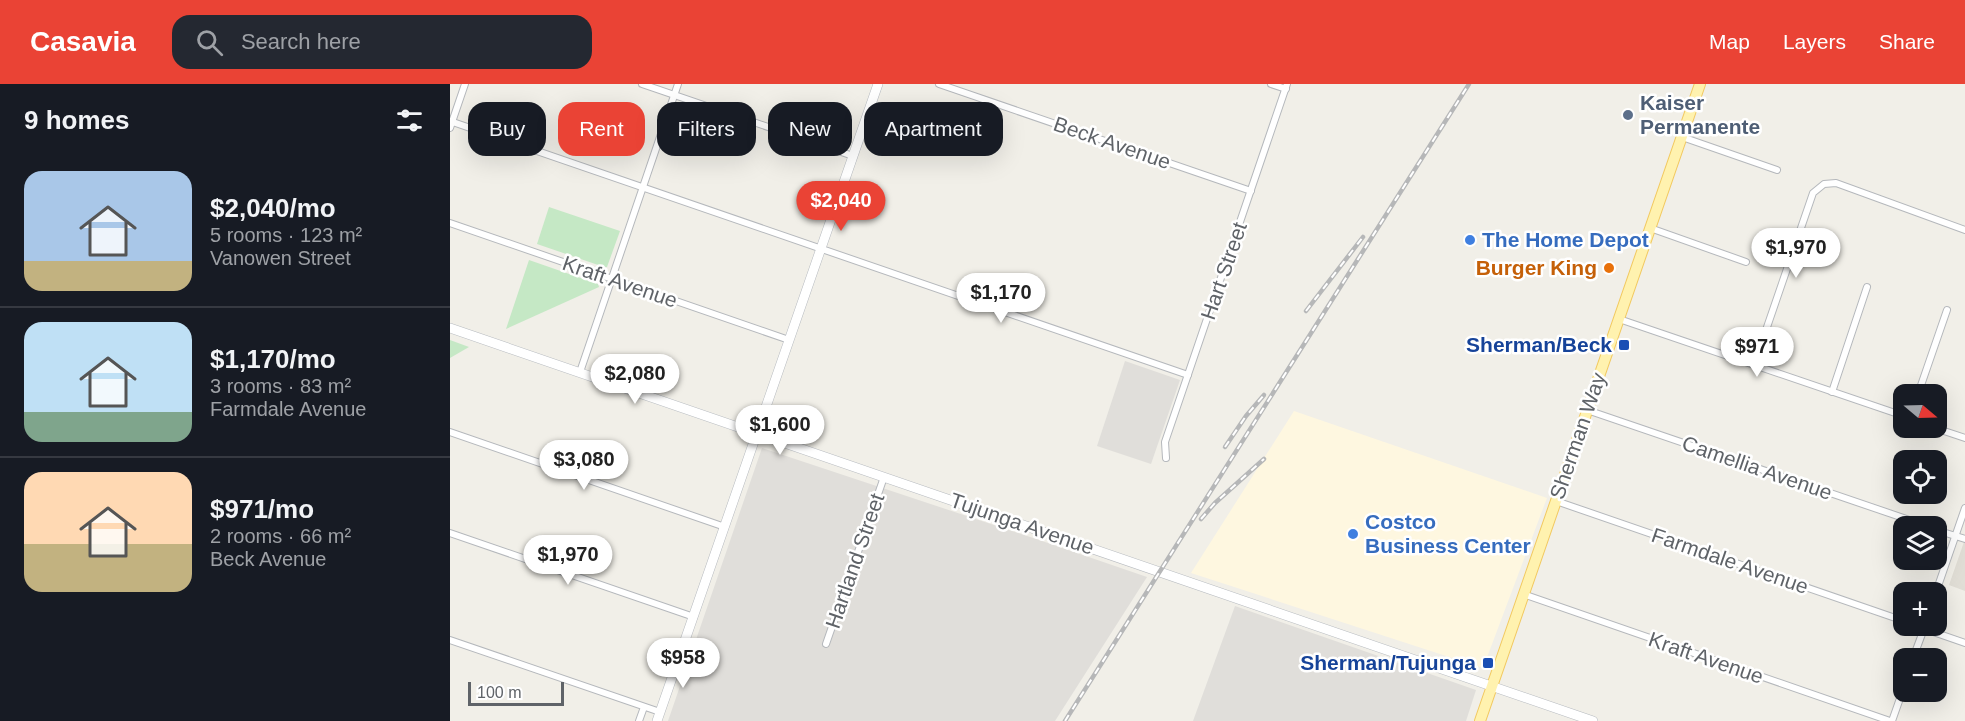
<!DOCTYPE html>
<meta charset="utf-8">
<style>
:root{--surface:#171b24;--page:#242831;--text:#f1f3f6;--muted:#9ea1a6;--line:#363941;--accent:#ea4335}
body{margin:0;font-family:Helvetica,sans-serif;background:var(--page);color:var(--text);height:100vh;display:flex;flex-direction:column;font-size:22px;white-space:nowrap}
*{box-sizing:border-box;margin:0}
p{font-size:20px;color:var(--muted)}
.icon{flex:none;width:33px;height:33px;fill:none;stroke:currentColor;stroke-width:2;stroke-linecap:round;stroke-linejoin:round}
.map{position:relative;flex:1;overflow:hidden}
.side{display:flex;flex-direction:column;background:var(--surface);width:450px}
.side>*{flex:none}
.hud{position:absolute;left:18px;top:18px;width:570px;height:54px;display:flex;gap:12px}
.needle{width:39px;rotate:109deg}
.buttons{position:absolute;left:1443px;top:300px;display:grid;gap:12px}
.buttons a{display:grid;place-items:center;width:54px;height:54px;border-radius:12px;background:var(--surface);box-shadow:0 6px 24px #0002;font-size:30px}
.scale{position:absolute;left:18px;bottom:15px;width:96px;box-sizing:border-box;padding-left:6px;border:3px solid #5f6368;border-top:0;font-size:16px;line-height:21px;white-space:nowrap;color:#5f6368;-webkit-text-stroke:4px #fff;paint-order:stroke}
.price{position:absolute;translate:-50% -51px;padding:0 14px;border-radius:21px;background:#fff;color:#222;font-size:20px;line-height:39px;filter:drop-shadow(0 2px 3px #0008)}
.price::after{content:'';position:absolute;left:50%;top:36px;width:18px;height:14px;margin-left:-9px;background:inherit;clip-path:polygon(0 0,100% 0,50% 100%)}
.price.active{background:var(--accent);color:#fff}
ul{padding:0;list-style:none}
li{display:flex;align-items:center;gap:18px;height:150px;padding:0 24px}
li+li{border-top:2px solid var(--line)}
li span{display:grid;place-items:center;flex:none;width:168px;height:120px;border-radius:18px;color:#555}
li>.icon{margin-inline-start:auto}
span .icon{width:72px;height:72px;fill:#fffc;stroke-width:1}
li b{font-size:26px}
h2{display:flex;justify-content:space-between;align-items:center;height:72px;padding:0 24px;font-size:26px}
.pill{padding:0 21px;border-radius:18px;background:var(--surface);box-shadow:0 6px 24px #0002;font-size:21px;line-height:54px}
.pill.active{background:var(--accent);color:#fff}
header{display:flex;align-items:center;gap:36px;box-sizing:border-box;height:84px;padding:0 30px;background:var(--accent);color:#fff}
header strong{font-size:28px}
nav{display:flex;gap:33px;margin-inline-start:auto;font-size:21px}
.search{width:420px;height:54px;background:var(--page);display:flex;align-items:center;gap:15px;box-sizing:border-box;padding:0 21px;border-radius:18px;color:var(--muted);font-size:22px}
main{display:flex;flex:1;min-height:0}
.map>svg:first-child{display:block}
.commercial{fill:#fef7e0}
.industrial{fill:#e0deda}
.education{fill:#e1ded6}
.green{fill:#c5e8c5}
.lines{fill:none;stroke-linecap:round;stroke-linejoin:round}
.street-casing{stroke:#b5b8bc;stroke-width:8}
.secondary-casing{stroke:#b6babf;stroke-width:10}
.primary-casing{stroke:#f2c960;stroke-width:12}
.street{stroke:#fff;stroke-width:6}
.secondary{stroke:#fff;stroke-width:9}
.primary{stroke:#fff2af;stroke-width:10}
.rail-casing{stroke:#b6b7b8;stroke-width:4.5}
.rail{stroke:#fff;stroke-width:2;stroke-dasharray:7;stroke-linecap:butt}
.service-dot{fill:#5c6f8a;stroke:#fff;stroke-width:2}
.shop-dot{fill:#3f7fe0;stroke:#fff;stroke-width:2}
.food-dot{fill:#e8710a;stroke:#fff;stroke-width:2}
.transit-dot{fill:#1a4fb4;stroke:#fff;stroke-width:2}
.labels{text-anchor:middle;stroke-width:5;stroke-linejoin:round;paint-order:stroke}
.service-label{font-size:21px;font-weight:bold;fill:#4e5e75;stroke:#fff;text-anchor:start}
.street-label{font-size:21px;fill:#5f6368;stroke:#fff}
.shop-label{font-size:21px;font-weight:bold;fill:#366cbe;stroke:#fff;text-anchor:start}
.food-label{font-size:21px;font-weight:bold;fill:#c56008;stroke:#fff;text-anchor:end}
.transit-label{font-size:21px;font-weight:bold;fill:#164399;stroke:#fff;text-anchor:end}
</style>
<header>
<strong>Casavia</strong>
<div class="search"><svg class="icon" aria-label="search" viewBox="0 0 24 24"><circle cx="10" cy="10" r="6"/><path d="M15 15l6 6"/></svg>Search here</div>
<nav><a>Map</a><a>Layers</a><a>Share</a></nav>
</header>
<main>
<section class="side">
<h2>9 homes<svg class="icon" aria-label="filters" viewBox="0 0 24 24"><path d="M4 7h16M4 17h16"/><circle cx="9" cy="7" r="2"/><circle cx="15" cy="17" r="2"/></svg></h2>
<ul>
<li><span style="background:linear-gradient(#a9c7e8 75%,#c2b280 0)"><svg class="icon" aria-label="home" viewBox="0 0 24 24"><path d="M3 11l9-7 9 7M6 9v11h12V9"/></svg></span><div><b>$2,040/mo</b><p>5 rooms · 123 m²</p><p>Vanowen Street</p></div></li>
<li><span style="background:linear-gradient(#bfe0f5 75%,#7fa58c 0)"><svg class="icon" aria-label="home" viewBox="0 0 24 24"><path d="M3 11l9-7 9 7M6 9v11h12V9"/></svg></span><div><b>$1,170/mo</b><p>3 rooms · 83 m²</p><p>Farmdale Avenue</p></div></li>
<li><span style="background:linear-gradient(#ffd9b3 60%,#c2b280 0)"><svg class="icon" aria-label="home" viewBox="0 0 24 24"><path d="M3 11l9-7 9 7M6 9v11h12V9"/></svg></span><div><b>$971/mo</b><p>2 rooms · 66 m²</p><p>Beck Avenue</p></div></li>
</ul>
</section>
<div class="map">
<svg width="1515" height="637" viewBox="0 0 1515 637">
<rect width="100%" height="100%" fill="#f1efe8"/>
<polygon class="commercial" points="844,327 1097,414 1033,584 741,489"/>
<g class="industrial">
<polygon points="675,277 730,296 701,380 647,362"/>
<polygon points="312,364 592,457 697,493 605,637 218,637"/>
<polygon points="785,522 1026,606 1016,637 743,637"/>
</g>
<polygon class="education" points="1515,455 1515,507 1499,501"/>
<g class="green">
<polygon points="99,123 170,147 157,183 154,183 87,160"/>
<polygon points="79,176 148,200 149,203 56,245"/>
<polygon points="0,256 19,263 0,274"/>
</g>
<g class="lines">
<g class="street-casing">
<g id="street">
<polyline points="192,0 403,72"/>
<polyline points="489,0 801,107"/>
<polyline points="821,0 836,5"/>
<polyline points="0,37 738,291"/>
<polyline points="0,44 15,0"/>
<polyline points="1232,53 1327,86"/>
<polyline points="0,139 339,256"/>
<polyline points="1200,144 1296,178"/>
<polyline points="1169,235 1454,332"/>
<polyline points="1304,281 1363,109 1374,100 1386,99 1515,146"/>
<polyline points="130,288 228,0"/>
<polyline points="1382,308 1417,203"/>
<polyline points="1468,310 1497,226"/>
<polyline points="1137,326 1477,442"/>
<polyline points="1485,344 1515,354"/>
<polyline points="0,348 275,443"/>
<polyline points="716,374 715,358 837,0"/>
<polyline points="1106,417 1454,537"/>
<polyline points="1486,446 1515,455"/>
<polyline points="0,449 244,533"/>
<polyline points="1486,508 1515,424"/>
<polyline points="1073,510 1440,637"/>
<polyline points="1466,542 1515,559"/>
<polyline points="0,556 210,628"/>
<polyline points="376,560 434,393"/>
<polyline points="1463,574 1475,542"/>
<polyline points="189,637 194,623"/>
<polyline points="1442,637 1454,603"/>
</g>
</g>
<g class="secondary-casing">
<g id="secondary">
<polyline points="0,244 1143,637"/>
<polyline points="207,637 428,0"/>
</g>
</g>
<g class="primary-casing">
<polyline id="primary" points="1030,637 1250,0"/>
</g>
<use href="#street" class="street"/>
<use href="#secondary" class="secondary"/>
<use href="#primary" class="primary"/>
<g class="rail-casing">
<g id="rail">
<polyline points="856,227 913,153"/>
<polyline points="775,363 796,332 814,311"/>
<polyline points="751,435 765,419 814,375"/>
<polyline points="615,637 1019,0"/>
</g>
</g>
<use href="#rail" class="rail"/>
</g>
<circle class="service-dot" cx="1178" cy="31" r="6"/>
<g class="shop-dot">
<circle cx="1020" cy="156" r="6"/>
<circle cx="903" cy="450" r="6"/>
</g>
<circle class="food-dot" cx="1159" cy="184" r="6"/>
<g class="transit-dot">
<rect x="1168" y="255" width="12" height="12" rx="3"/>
<rect x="1032" y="573" width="12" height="12" rx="3"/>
</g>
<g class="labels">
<g class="service-label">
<text x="1190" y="26">Kaiser<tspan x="1190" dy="24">Permanente</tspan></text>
</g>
<g class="street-label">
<text transform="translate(662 59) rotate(19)" y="7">Beck Avenue</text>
<text transform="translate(774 187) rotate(-71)" y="7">Hart Street</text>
<text transform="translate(170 198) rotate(19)" y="7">Kraft Avenue</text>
<text transform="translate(1128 352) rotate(-71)" y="7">Sherman Way</text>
<text transform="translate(1307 384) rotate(19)" y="7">Camellia Avenue</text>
<text transform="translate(572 440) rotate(19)" y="7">Tujunga Avenue</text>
<text transform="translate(405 477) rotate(-71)" y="7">Hartland Street</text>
<text transform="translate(1280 477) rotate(19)" y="7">Farmdale Avenue</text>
<text transform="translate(1256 574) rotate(19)" y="7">Kraft Avenue</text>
</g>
<g class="shop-label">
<text x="1032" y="163">The Home Depot</text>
<text x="915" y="445">Costco<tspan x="915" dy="24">Business Center</tspan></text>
</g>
<g class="food-label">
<text x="1147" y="191">Burger King</text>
</g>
<g class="transit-label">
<text x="1162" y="268">Sherman/Beck</text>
<text x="1026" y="586">Sherman/Tujunga</text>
</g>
</g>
</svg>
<div class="buttons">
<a><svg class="needle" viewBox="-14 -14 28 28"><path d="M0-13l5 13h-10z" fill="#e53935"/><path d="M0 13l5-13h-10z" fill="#9ea1a6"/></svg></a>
<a><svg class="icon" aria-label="locate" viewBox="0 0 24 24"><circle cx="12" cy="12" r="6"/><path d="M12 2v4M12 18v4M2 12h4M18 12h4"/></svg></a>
<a><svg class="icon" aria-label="layers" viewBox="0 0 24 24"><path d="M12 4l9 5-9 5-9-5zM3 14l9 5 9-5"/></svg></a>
<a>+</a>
<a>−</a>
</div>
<div class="scale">100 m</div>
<b class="price active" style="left:391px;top:148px">$2,040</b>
<b class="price" style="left:1346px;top:195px">$1,970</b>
<b class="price" style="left:551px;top:240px">$1,170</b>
<b class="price" style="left:1307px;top:294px">$971</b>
<b class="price" style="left:185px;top:321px">$2,080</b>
<b class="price" style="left:330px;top:372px">$1,600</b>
<b class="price" style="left:134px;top:407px">$3,080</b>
<b class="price" style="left:118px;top:502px">$1,970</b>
<b class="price" style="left:233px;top:605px">$958</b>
<div class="hud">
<a class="pill">Buy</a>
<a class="pill active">Rent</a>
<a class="pill">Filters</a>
<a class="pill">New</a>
<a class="pill">Apartment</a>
</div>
</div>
</main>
